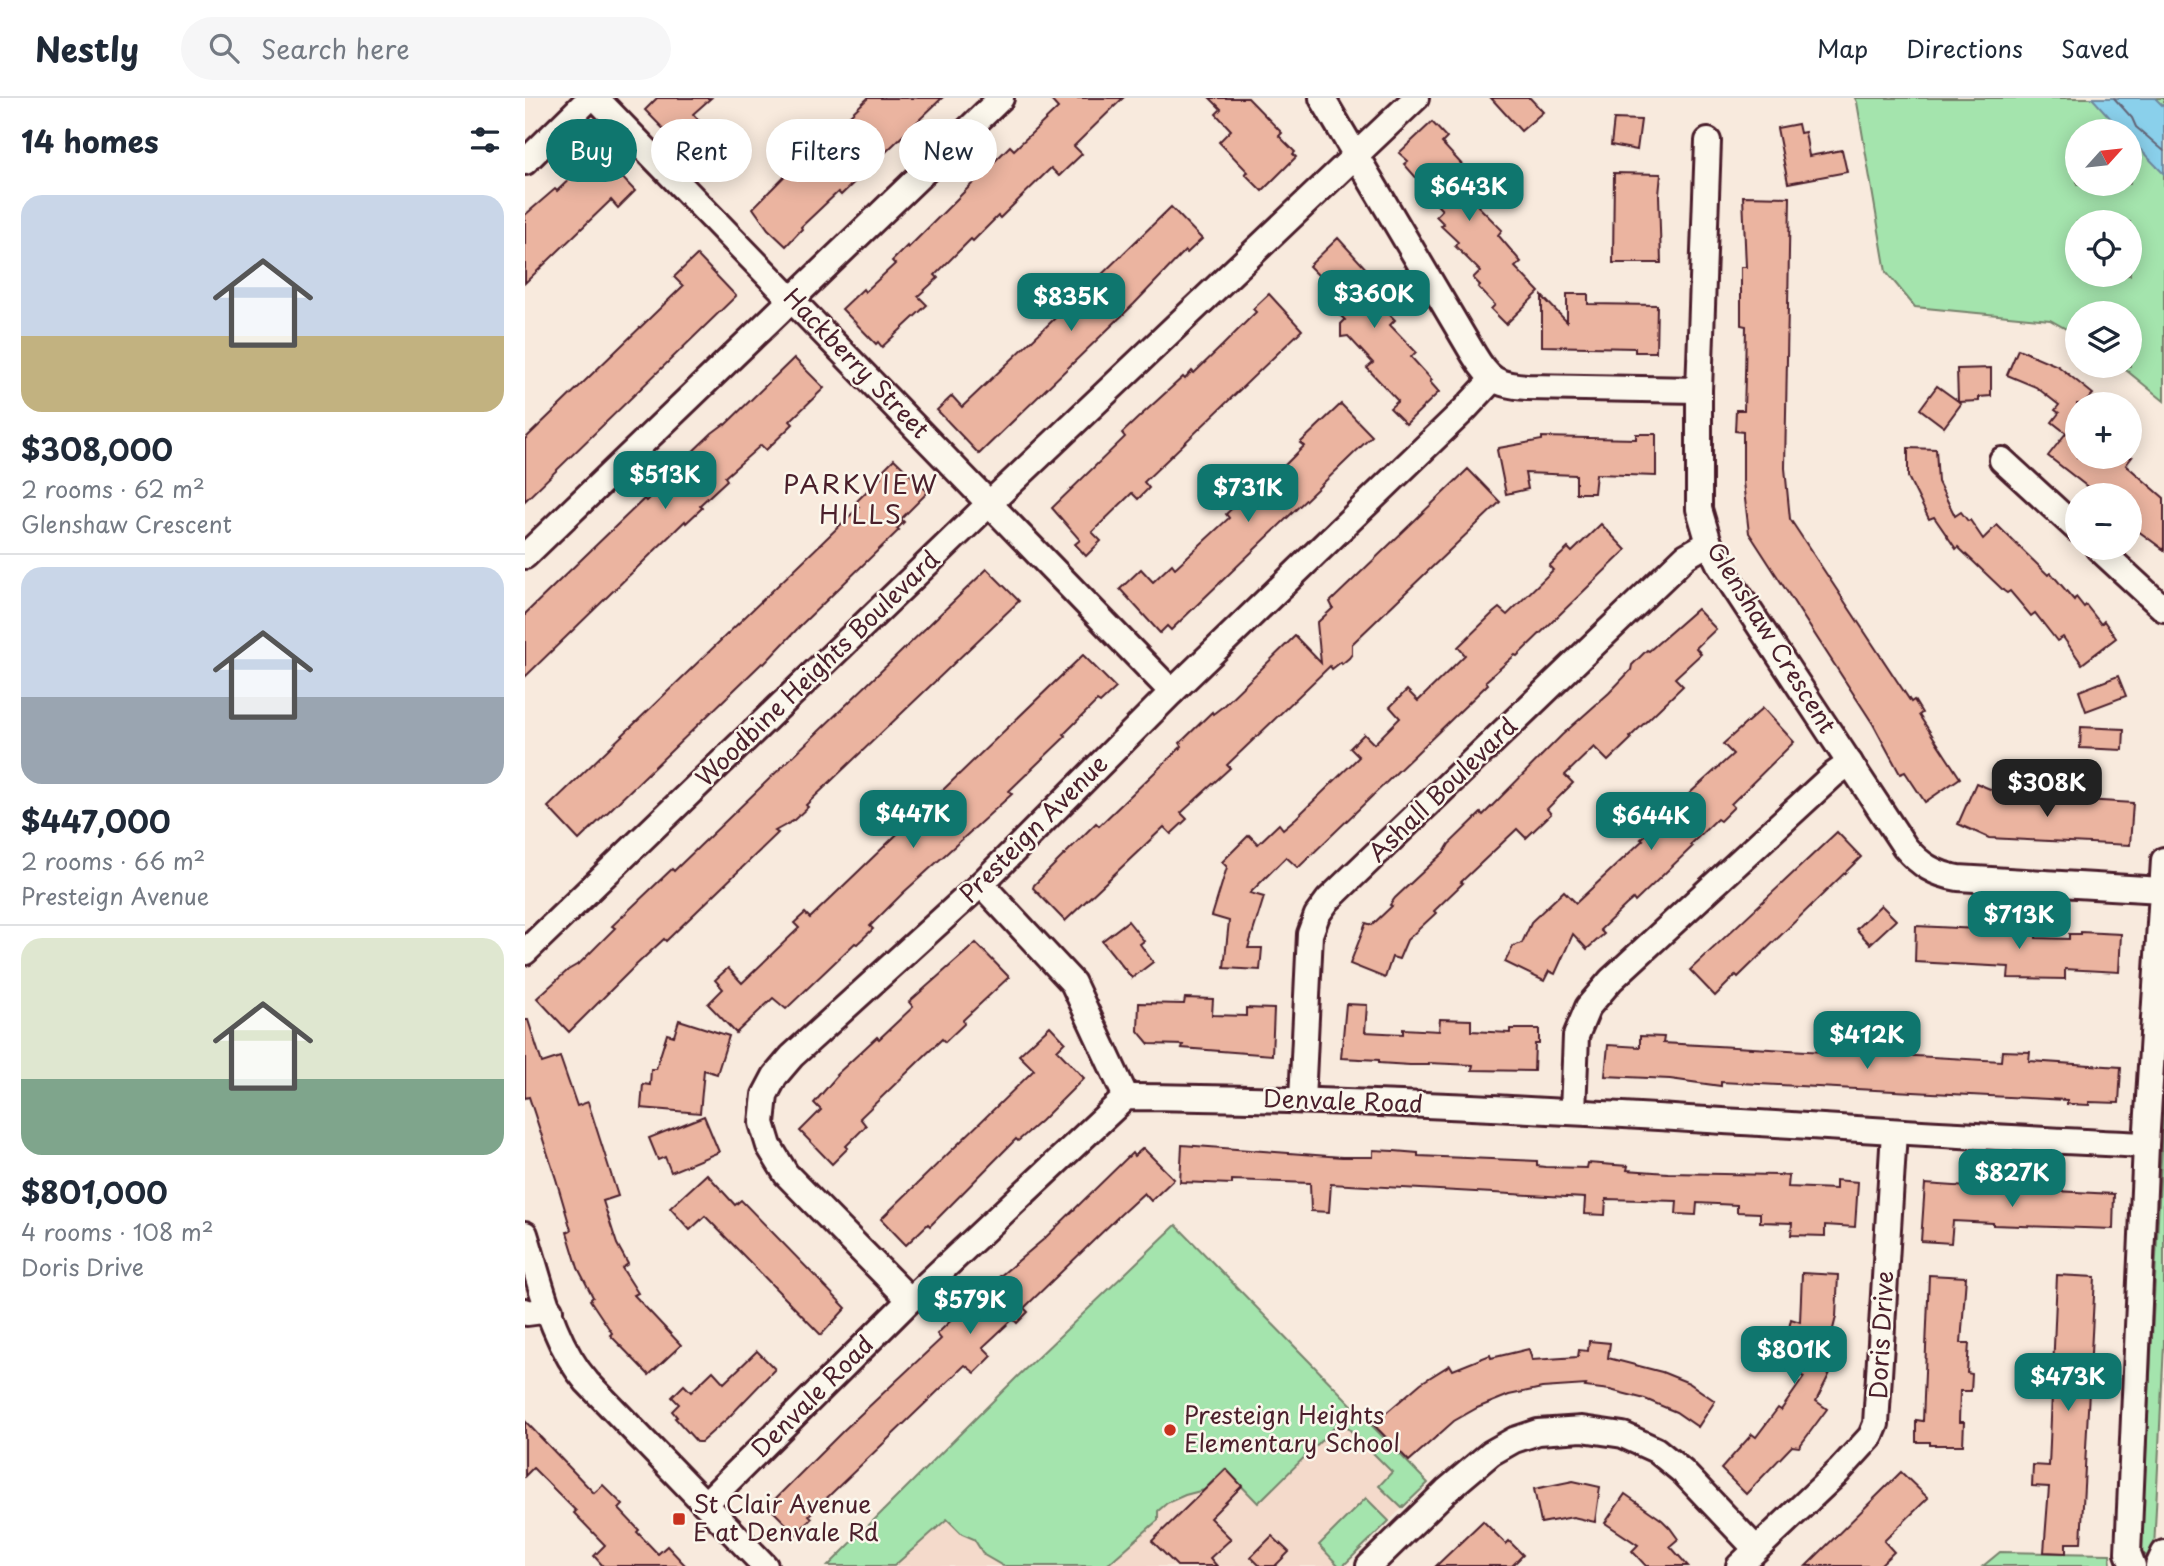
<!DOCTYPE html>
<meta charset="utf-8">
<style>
:root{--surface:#fff;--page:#f6f6f7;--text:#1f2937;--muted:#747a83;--line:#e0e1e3;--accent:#0f766e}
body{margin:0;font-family:"Playpen Sans",sans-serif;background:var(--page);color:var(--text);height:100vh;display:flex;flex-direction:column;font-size:26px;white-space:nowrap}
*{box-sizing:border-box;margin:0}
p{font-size:23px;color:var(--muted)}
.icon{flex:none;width:38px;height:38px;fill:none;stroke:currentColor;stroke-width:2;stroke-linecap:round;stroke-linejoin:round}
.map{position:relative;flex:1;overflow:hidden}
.drawer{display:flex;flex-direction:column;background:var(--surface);width:525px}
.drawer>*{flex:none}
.hud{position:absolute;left:21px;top:21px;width:665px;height:63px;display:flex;gap:14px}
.needle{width:46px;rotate:63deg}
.buttons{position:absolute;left:1540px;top:21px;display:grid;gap:14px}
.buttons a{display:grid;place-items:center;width:77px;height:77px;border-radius:50%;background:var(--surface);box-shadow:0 4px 18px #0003;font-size:35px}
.price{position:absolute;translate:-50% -60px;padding:0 16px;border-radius:14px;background:var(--accent);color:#fff;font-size:23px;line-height:46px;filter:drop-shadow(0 2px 4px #0008)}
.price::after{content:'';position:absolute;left:50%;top:42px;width:21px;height:16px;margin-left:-10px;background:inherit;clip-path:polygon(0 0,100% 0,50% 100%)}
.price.current{background:#222;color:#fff}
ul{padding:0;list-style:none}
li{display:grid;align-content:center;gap:14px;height:371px;padding:0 21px}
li+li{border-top:2px solid var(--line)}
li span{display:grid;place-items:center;height:217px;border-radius:21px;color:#555}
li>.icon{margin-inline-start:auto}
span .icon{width:126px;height:126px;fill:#fffc;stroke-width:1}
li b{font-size:30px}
h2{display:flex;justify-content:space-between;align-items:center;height:84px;padding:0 21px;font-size:30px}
.pill{padding:0 24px;border-radius:32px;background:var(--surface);box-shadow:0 4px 18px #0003;font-size:24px;line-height:63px}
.pill.current{background:var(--accent);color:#fff}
header{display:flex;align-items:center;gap:42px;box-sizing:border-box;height:98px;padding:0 35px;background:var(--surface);border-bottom:2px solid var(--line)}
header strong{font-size:33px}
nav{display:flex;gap:38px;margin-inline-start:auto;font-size:24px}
.search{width:490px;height:63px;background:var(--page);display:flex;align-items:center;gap:18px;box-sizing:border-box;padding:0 24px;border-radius:38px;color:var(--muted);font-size:26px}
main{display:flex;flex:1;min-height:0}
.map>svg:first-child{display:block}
.built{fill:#f4dacb}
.green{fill:#a4e4ad;stroke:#77826c;stroke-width:2;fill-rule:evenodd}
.water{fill:#8ad0eb;stroke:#70899e;stroke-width:2}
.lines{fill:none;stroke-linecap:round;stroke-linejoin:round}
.shore{stroke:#646678;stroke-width:2}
.building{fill:#ebb4a0;stroke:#4a1f2b;stroke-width:2}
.minor-casing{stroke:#4a1f2b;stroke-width:30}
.minor{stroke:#fbf7ec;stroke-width:24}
.poi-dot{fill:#c8321e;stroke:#fbf7ec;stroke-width:2.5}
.labels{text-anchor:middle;stroke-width:5;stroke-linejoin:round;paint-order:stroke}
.street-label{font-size:24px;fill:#4a1f2b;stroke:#fbf7ec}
.poi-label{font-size:24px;fill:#4a1f2b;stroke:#fbf7ec;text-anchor:start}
.neighbourhood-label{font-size:26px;letter-spacing:2px;fill:#4a1f2b;stroke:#fbf7ec}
</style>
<header>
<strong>Nestly</strong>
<div class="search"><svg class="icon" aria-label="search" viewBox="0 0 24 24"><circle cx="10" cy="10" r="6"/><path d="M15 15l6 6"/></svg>Search here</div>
<nav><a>Map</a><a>Directions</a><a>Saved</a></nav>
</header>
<main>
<section class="drawer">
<h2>14 homes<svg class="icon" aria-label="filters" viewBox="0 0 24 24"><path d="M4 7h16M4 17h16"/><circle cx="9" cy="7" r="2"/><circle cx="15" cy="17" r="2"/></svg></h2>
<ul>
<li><span style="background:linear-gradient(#c9d6e8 65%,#c2b280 0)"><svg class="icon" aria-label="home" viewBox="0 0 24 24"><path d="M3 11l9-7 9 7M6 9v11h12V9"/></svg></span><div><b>$308,000</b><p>2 rooms · 62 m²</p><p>Glenshaw Crescent</p></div></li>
<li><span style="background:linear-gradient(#c9d6e8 60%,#9aa5b1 0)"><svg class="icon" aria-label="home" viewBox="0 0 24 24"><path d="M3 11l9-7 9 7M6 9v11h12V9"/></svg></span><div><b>$447,000</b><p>2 rooms · 66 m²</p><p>Presteign Avenue</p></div></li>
<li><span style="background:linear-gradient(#dfe7d0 65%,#7fa58c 0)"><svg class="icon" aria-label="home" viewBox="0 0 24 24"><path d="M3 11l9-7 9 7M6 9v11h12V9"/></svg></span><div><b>$801,000</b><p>4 rooms · 108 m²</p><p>Doris Drive</p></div></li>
</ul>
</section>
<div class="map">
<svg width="1639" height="1468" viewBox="0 0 1639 1468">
<rect width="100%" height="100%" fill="#f8eadd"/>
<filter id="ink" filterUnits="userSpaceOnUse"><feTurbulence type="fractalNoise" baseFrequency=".0143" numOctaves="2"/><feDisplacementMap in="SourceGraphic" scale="14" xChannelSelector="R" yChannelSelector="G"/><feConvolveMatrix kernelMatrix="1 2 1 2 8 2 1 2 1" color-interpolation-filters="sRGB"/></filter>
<g filter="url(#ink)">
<polygon class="built" points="651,1127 903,1385 818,1468 303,1468 492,1279"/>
<g class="green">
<path d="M 1330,0 L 1639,0 L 1639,303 L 1596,268 L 1605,268 L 1605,215 L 1552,215 L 1552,237 L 1525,222 L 1390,209 L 1361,174 L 1332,4 ZM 1552,33 L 1605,33 L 1605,86 L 1552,86 ZM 1552,124 L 1605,124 L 1605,177 L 1552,177 Z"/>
<polygon points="1639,1004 1639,1246 1629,1451 1626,1457 1622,1458 1616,1454"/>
<polygon points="651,1127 903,1385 877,1410 854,1388 867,1374 816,1323 733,1405 700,1371 679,1392 660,1397 642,1405 633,1413 633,1422 581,1468 478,1468 459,1457 449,1441 437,1436 422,1421 369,1468 303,1468 492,1279"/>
<polygon points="841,1400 864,1423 818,1468 814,1468 794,1447"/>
<polygon points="1475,1454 1585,1456 1586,1468 1458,1468"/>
</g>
<polygon class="water" points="1567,0 1630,0 1639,9 1639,76 1605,41 1605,33 1597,33"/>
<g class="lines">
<polyline class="shore" points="1589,0 1607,20 1611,29 1639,53"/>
</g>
<g class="building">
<polygon points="132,0 186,0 168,16 179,28 157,50 120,12"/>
<polygon points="343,0 417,0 316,97 313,94 276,129 277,131 261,148 243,131 228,110 294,43 301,50 330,22 325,17"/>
<polygon points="524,0 598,0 549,48 557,56 534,78 526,70 475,120 473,118 448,143 446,141 410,177 413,180 393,198 402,207 357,249 353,244 351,246 317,211 338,191 340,194 370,166 367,163 382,148 383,150 485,48 489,52 533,10"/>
<polygon points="685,0 723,0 757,35 754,38 770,54 768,56 771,59 737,93 720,76 723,74 694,44 706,32 691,16 696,11"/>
<polygon points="966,0 1005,0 1018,14 996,33"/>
<polygon points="1089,21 1116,22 1112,52 1086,47"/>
<polygon points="907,24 922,40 917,45 941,71 935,77 960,101 953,108 977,132 973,137 996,164 990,169 1014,194 981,226 966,211 970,207 953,189 955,187 948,180 955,173 930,148 933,144 916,128 919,126 911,118 917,112 892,86 895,84 879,66 883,63 874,55"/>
<polygon points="1273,26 1275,35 1280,34 1284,58 1317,52 1322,74 1263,85 1252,30"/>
<polygon points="73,54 110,93 93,110 86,102 0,185 0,117 30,91 32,93"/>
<polygon points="1089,75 1136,76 1134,97 1136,165 1088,165"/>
<polygon points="1218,98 1265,99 1260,370 1265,421 1386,604 1389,602 1397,615 1394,617 1435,680 1400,704 1380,674 1375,676 1348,626 1224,435 1218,384 1218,334 1210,333 1211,312 1219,312 1220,278 1221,228 1216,227 1216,169 1221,169"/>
<polygon points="646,109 677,141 662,155 660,153 609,206 454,356 412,312 427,298 437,309 549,202 546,199 564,182 567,185 569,184"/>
<polygon points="813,140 854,185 844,196 870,222 865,227 891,254 886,259 907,282 905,284 914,294 881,326 865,310 873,303 842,270 848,265 823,238 816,239 816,226 820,222 802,204 811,195 784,168"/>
<polygon points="172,157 211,198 0,403 0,341 158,188 149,179"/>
<polygon points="744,196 777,232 619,384 624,390 613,401 607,395 567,434 576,443 561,458 550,446 555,442 527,410 600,339 597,335 613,320 658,279 660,281 667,273 669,275 697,248 731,214 728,211"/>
<polygon points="1042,196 1063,196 1063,206 1132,207 1131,254 1110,254 1110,250 1017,248 1017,198 1042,224"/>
<polygon points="1493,251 1533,268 1568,296 1559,306 1552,306 1552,359 1607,359 1601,367 1639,400 1639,452 1605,427 1605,397 1573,397 1523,358 1541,335 1527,324 1534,315 1530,312 1534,307 1511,289 1482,277"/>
<polygon points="269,260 299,290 265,323 268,326 241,352 236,347 200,379 202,382 175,407 177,410 161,425 160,423 0,579 0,516 93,426 119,401 121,403 156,369 155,367 162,359 187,335 199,326 200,327"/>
<polygon points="1466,270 1466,298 1454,299 1454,303 1434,304 1436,306 1419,329 1395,311 1412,288 1433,303 1432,271"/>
<polygon points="816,306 847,338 646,532 642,528 635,535 595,491 616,471 628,484 647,466 650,470 704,420 701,416 717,401 742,377 746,381 779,348 775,345"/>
<polygon points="1111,336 1131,336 1131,378 1071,376 1069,395 1051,395 1051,377 1000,375 1003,391 981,396 972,352 974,350 1017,342 1017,339 1111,341"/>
<polygon points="1383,350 1411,351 1413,384 1430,418 1436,414 1443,423 1445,422 1458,441 1472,427 1523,477 1526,475 1549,502 1551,499 1559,509 1561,507 1576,526 1579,523 1591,540 1557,566 1538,539 1532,543 1510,515 1506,518 1485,493 1482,495 1479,493 1433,449 1431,451 1409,419 1404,421 1383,379"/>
<polygon points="369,361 403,394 376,421 379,424 372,431 374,432 277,526 239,566 237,565 54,742 23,709 334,409 330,405 356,379 353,377"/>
<polygon points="943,371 975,404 827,546 827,556 824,560 817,566 816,564 807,571 805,568 702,667 705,670 656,715 662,721 646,736 639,729 540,823 508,790 509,787 571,725 574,728 657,648 655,645 687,614 688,616 697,609 770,538 796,565 792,525 808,510 805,504"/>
<polygon points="1076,426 1101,452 992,558 990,557 961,583 963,586 773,770 761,759 725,795 739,799 723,850 737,850 735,872 699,870 704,823 687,818 702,769 697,764 724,737 733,746 754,726 758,731 771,720 834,659 825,650 839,636 849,646 875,620 865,609 882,592 893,603 940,557 933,549 968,515 974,510 982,517 1028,472 1024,468 1043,450 1047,454"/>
<polygon points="462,471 494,503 281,707 283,709 268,723 250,733 253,735 141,843 139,841 109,869 44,934 12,900 43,872 55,865 90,830 87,828 147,771 149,773 152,770"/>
<polygon points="1172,511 1191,531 1171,550 1176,556 1150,580 1158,588 1105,639 1106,641 1083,663 1069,649 1040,677 1048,685 1022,711 1026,716 1001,740 992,731 936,784 938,785 909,813 911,815 882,842 874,861 867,859 860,880 825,866 841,825 847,827 867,808 865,807 870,800 920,753 924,746 956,715 958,717 1037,637 1084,595 1106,572 1107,567 1122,552 1124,553"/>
<polygon points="558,557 591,590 575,605 572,603 539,636 541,638 484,693 487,696 378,795 345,828 348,831 332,846 330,845 261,911 248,900 211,935 183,906 198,891 190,882 203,870 217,885 274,830 269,825 280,815 285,820"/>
<polygon points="1593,578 1601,598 1561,613 1554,593"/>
<polygon points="1238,610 1269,644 1206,706 1209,709 1195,723 1192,721 1165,747 1167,749 1110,804 1108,801 1101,807 1075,832 1079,836 1062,851 1048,836 1030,876 1024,873 1019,883 980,864 988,848 997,845 1007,823 1039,793 1051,805 1118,742 1116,741 1139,720 1140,721 1166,694 1208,656 1198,646"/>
<polygon points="1556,629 1599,631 1598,652 1555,650"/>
<polygon points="1451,685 1479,697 1608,705 1605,747 1464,740 1433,726"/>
<polygon points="1312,734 1336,759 1213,879 1211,877 1190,898 1165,872"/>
<polygon points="1356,807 1371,822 1345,846 1331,831"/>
<polygon points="603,823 619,843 615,846 628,864 607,880 577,843"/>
<polygon points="1391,828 1474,832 1474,835 1511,837 1511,840 1544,841 1544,836 1556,836 1556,834 1596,836 1594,874 1540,871 1540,881 1483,880 1484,869 1390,864"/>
<polygon points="451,845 484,879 438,922 439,926 420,944 417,941 335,1020 341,1028 321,1048 323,1050 307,1066 275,1033 296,1012 289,1005 312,978 311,977 352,939 354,941 388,909 384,904"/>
<polygon points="660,900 688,901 687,917 721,918 721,910 749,911 747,957 657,950 658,947 624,946 613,933 614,905 659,906"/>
<polygon points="821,906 842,907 840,934 878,936 878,931 914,933 915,921 946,922 946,933 985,935 985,931 1014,931 1014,946 1010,946 1009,973 947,972 948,967 904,965 904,967 885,967 854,965 854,962 816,960"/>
<polygon points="0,922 3,922 17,965 35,959 52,1008 63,1004 93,1098 78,1103 92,1146 103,1166 97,1170 113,1195 109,1197 156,1247 124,1277 85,1237 87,1235 65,1202 68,1199 53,1170 42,1134 46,1132 31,1081 4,999 0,1000"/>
<polygon points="154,922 204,938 192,976 179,972 175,1015 116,1010 118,986 125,987 126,971 131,971 142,936 149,938"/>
<polygon points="525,928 540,944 532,952 559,980 516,1023 493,1043 491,1041 405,1128 403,1126 381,1147 356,1121 509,972 494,957"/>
<polygon points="1115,938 1139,939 1138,945 1300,954 1305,954 1306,946 1321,947 1321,954 1476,963 1477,953 1505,954 1504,963 1596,969 1594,1005 1564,1004 1564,1007 1542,1006 1542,1002 1196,984 1196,988 1145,981 1080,978 1083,947 1115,949"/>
<polygon points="179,1018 194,1054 146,1074 140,1059 133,1062 124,1040"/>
<polygon points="657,1047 817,1059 848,1059 848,1052 869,1053 893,1055 893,1058 1012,1063 1012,1068 1020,1069 1062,1070 1063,1065 1103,1068 1102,1072 1143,1075 1253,1077 1264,1078 1263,1089 1311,1091 1311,1082 1333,1084 1330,1129 1300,1127 1300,1138 1266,1137 1267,1125 1235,1124 1235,1115 1212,1114 1212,1107 1172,1105 1171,1117 1151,1116 1152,1103 1081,1101 1080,1117 1059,1116 1060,1100 806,1086 804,1114 786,1113 785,1085 707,1082 707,1086 655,1084"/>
<polygon points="618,1050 649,1081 626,1103 619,1095 595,1117 499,1210 503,1214 492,1225 488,1221 458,1249 467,1258 450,1275 440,1267 284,1417 287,1420 271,1436 243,1408 320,1331 416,1241 412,1236 448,1201 519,1141 607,1055 609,1058"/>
<polygon points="182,1076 210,1107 216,1102 321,1210 296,1237 180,1118 165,1132 145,1110"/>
<polygon points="1400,1086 1473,1091 1473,1088 1511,1089 1510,1092 1589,1096 1588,1131 1468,1127 1468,1125 1428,1123 1426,1145 1396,1143"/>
<polygon points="1277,1175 1313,1177 1311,1219 1300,1263 1309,1267 1291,1303 1302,1311 1274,1349 1267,1348 1221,1396 1196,1371 1227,1336 1231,1339 1253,1310 1256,1312 1279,1279 1267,1273 1281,1245 1262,1239 1266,1221 1275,1224"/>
<polygon points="1404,1177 1441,1179 1436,1245 1444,1245 1442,1275 1447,1276 1446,1293 1435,1293 1434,1324 1439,1324 1438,1347 1405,1347 1405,1344 1391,1344 1391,1322 1398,1323"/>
<polygon points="1532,1177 1570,1179 1556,1445 1541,1445 1541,1455 1519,1454 1524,1389 1507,1388 1508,1367 1524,1368"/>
<polygon points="1064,1243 1085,1245 1083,1260 1137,1274 1164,1285 1190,1303 1173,1329 1151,1314 1120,1301 1085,1292 1060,1289 1061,1287 1017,1290 984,1297 952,1310 929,1323 884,1363 848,1326 896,1285 925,1267 928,1272 965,1257 966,1260 1004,1251 1007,1262 1053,1259 1054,1252 1063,1253"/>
<polygon points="232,1253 250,1271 203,1320 176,1344 172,1344 150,1320 152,1319 147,1313 154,1306 147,1299 159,1287 166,1294 188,1273 199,1285"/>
<polygon points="0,1323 69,1395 78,1387 98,1407 94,1411 114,1432 112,1434 133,1456 142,1448 161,1468 78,1468 69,1458 80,1447 49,1415 51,1413 8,1370 0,1378"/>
<polygon points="701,1371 717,1388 685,1420 706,1441 685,1460 692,1468 652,1468 627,1443"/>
<polygon points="1376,1374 1403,1400 1359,1443 1369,1454 1354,1468 1281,1468"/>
<polygon points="1048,1383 1075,1389 1070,1424 1048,1419 1016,1425 1009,1391"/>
<polygon points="1100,1396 1137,1422 1145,1430 1153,1441 1145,1448 1163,1468 1121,1468 1107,1453 1113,1447 1080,1425"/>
<polygon points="958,1423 981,1446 984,1443 998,1457 987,1468 911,1468"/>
<polygon points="747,1438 764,1454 750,1468 735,1468 726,1459"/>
</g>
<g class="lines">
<g class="minor-casing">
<g id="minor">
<polyline points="71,0 647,594"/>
<path d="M 797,0 L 949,257 C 964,282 972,287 1002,289 L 1174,292"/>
<path d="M 1183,43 L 1174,292 L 1174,411 L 1184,445 L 1195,468 L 1380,749 C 1395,767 1410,776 1433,780 L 1637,792"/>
<polyline points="0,64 65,0"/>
<polyline points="1477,362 1552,431"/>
<polyline points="1573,450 1639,511"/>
<polyline points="0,458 476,0"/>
<polyline points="456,786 548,885 601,999"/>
<polyline points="0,854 465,405 891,0"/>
<polyline points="777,1002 785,836 792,817 803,802 1161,458 1184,445"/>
<polyline points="1048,1014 1051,938 1063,909 1086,882 1308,677 1325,665"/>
<path d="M 0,1136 C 16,1186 27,1244 62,1284 L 240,1468"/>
<polyline points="385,1202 261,1076 244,1048 237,1025 240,997 250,978 267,958 456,786 647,594 940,311 967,282"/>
<polyline points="0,1213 2,1215 25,1212"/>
<path d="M 180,1406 L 385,1202 L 601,999 C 941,1001 1281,1031 1621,1047"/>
<polyline points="844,1468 921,1393 966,1355 989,1342 1013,1334 1057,1331 1098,1337 1131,1352 1158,1374 1231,1451"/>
<polyline points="1214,1468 1314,1373 1346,1338 1351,1326 1369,1034"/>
<polyline points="1608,1468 1603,1455 1621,1047 1639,762"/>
<polyline points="1633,1468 1639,1455"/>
</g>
</g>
<use href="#minor" class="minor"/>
</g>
</g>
<g class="poi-dot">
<circle cx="645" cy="1332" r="7"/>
<rect x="147" y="1414" width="14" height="14" rx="3.5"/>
</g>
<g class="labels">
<g class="street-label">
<text transform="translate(331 266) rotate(46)" y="8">Hackberry Street</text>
<text transform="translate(1246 540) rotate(58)" y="8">Glenshaw Crescent</text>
<text transform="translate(293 571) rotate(-44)" y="8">Woodbine Heights Boulevard</text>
<text transform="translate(918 692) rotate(-44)" y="8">Ashall Boulevard</text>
<text transform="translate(509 731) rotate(-45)" y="8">Presteign Avenue</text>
<text transform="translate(818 1004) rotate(2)" y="8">Denvale Road</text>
<text transform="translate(1357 1237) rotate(-87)" y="8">Doris Drive</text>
<text transform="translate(288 1299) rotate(-45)" y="8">Denvale Road</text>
</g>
<g class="poi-label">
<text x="659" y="1326">Presteign Heights<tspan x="659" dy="28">Elementary School</tspan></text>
<text x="168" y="1415">St Clair Avenue<tspan x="168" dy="28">E at Denvale Rd</tspan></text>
</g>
<g class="neighbourhood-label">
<text x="336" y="396">PARKVIEW<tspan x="336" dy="30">HILLS</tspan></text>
</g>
</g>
</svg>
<div class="buttons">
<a><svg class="needle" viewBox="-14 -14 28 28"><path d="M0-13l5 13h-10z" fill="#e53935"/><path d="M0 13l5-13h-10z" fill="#747a83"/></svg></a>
<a><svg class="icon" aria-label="locate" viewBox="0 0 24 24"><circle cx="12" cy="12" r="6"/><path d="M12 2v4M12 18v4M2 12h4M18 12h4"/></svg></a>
<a><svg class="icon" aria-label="layers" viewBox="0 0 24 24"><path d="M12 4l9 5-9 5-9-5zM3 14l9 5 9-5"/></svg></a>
<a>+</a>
<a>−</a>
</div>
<b class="price" style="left:944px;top:125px">$643K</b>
<b class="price" style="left:849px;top:232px">$360K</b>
<b class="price" style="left:546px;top:235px">$835K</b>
<b class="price" style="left:140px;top:413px">$513K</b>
<b class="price" style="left:723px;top:426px">$731K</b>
<b class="price current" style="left:1522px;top:721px">$308K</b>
<b class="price" style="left:388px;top:752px">$447K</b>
<b class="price" style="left:1126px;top:754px">$644K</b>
<b class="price" style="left:1494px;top:853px">$713K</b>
<b class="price" style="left:1342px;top:973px">$412K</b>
<b class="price" style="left:1487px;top:1111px">$827K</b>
<b class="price" style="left:445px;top:1238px">$579K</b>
<b class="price" style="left:1269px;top:1288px">$801K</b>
<b class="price" style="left:1543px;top:1315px">$473K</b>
<div class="hud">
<a class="pill current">Buy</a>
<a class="pill">Rent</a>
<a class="pill">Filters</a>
<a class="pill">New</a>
</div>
</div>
</main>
